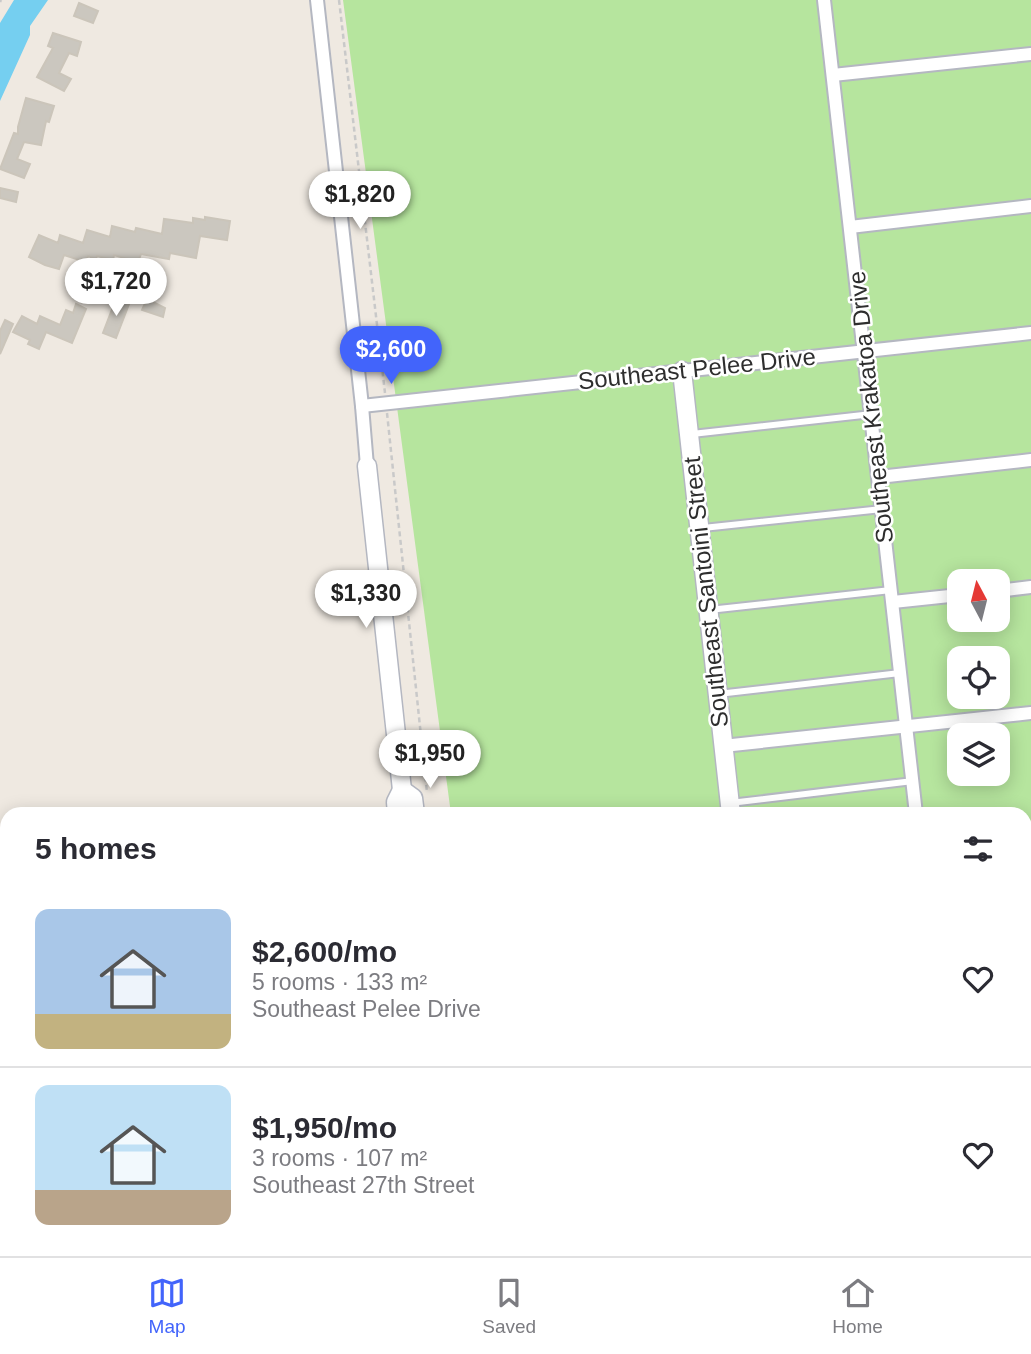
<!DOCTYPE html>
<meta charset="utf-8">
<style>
:root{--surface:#fff;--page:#f2f2f3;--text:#2b2b33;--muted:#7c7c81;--line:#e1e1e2;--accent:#4264fb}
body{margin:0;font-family:Arial,sans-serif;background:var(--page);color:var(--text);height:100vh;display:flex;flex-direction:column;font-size:26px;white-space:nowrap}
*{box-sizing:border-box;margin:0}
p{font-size:23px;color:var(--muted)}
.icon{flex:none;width:38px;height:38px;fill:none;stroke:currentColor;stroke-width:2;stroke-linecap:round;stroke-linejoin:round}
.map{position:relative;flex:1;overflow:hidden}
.sheet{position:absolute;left:0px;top:807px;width:1032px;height:450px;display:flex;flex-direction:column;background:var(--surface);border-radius:21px 21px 0 0;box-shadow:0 4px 18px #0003}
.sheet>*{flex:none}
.needle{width:46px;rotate:353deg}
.controls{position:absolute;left:947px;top:569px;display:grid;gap:14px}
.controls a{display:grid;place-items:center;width:63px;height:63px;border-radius:14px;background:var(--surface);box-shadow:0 4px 18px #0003;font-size:35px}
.price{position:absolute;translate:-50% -60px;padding:0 16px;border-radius:24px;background:#fff;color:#222;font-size:23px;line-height:46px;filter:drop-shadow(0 2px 4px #0008)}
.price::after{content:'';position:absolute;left:50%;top:42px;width:21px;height:16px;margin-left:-10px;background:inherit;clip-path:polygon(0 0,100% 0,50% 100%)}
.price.current{background:var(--accent);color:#fff}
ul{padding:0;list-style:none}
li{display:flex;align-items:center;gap:21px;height:175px;padding:0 35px}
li+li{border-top:2px solid var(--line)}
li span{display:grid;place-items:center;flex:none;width:196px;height:140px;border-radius:14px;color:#555}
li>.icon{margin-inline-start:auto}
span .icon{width:84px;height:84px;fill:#fffc;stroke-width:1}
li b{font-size:30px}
h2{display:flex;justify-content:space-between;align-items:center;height:84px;padding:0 35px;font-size:30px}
.tabs{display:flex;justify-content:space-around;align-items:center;height:98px;border-top:2px solid var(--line);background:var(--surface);font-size:19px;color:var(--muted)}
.tabs a{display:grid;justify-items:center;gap:4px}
.tabs .current{color:var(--accent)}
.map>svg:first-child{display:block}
.green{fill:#b6e59e;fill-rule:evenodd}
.water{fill:#75cff0}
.building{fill:#cbc7bf;stroke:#cbc5ba;stroke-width:2}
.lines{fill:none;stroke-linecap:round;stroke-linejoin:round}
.lane-casing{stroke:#b4b7c1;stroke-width:10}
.street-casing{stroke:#b4b7c1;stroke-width:16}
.secondary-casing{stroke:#b4b7c1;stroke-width:21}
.path{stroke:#c9c9c9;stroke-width:2.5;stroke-dasharray:5 3.5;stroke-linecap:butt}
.lane{stroke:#fff;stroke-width:6}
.street{stroke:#fff;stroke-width:12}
.secondary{stroke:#fff;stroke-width:18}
.labels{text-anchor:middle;stroke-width:5;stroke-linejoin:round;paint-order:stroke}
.street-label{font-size:24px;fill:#2e2e2e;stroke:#fff}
</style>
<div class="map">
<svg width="1031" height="1256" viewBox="0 0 1031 1256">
<rect width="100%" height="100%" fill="#efe9e1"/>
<path class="green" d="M 343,0 L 1031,0 L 1031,1256 L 510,1256 L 509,1250 L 1026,1250 L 1026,814 L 451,814 ZM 959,581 L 998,581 L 998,620 L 959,620 ZM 959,658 L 998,658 L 998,696 L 959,696 ZM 959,735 L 998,735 L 998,774 L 959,774 Z"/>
<polygon class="water" points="14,0 48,0 30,26 30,35 0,101 0,23"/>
<g class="building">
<polygon points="79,3 98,11 93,23 74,16"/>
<polygon points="53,33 81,42 77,56 69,53 59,73 71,79 64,91 37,77 53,48 48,46"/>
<polygon points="26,98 54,106 49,122 46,121 41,145 24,142 17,159 30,164 24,178 0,169 14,133 18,134 18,127"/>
<polygon points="0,188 18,192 16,202 0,198"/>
<polygon points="205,217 230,221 227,240 200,236 196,258 170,253 169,259 141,254 138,262 114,255 113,260 97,256 96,259 88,256 86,262 64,255 59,269 45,265 29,257 39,235 58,243 60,235 83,243 87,230 110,237 112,226 135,232 136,228 162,234 164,219 193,223 193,218 205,220"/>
<polygon points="116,299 129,304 116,338 103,333"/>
<polygon points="147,299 165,308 163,317 142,310"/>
<polygon points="76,304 86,309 72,343 46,332 39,349 28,344 30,340 13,332 22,316 37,324 40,316 60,325 66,310 73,313"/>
<polygon points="5,320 13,324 0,354 0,331"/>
</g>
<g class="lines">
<g class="lane-casing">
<g id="lane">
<polyline points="692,434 872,414"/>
<polyline points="703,528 882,509"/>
<polyline points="709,610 891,590"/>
<polyline points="718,694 900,673"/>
<polyline points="730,803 913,781"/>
<polyline points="1026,919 1031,918"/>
</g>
</g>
<g class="street-casing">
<g id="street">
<polyline points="317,0 362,406 367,466"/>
<polyline points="824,0 916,814"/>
<polyline points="833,75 1031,54"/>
<polyline points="850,227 1031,206"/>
<polyline points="362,406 1031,333"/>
<polyline points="879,477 1031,460"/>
<polyline points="998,591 1031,587"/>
<polyline points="893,602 959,595"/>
<polyline points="723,746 1031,713"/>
<polyline points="1026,841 1031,841"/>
<polyline points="0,941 7,940"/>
<polyline points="0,1154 7,1158"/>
<polyline points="69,1250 70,1256"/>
<polyline points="308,1250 309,1256"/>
</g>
</g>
<g class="secondary-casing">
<g id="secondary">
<polyline points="682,371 731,814"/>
<polyline points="367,466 402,790"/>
<polyline points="402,790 413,798 415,814"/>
<polyline points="397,814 396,802 402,790"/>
<polyline points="1026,996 1031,995"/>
<polyline points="448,1256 449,1250"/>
<polyline points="466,1256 466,1250"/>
</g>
</g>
<g class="path">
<polyline points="339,0 385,393"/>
<polyline points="0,2 1,0"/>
<polyline points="387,413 427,793"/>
<polyline points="1026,977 1031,976"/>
<polyline points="1026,1015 1031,1015"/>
<polyline points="1026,1190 1031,1192"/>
<polyline points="484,1256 484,1250"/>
</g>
<use href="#lane" class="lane"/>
<use href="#street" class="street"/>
<use href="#secondary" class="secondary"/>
</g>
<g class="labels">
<g class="street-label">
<text transform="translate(697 369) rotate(-6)" y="8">Southeast Pelee Drive</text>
<text transform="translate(871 407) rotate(-96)" y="8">Southeast Krakatoa Drive</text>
<text transform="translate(706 592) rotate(-96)" y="8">Southeast Santoini Street</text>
</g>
</g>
</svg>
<div class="controls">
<a><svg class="needle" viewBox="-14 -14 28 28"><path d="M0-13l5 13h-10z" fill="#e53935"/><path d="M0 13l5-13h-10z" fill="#7c7c81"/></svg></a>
<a><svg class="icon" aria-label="locate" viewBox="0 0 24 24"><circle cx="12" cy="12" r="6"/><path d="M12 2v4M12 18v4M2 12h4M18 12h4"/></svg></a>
<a><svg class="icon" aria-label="layers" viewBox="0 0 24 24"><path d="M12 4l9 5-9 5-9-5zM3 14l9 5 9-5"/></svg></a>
</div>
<b class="price" style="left:360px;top:231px">$1,820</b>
<b class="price" style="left:116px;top:318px">$1,720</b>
<b class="price current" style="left:391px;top:386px">$2,600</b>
<b class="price" style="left:366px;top:630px">$1,330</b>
<b class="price" style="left:430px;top:790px">$1,950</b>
<section class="sheet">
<h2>5 homes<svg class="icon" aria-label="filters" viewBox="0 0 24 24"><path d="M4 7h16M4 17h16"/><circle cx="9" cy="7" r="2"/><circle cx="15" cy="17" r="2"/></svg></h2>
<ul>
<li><span style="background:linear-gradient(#a9c7e8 75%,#c2b280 0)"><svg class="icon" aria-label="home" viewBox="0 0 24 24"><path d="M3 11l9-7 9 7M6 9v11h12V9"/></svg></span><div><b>$2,600/mo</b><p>5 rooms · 133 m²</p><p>Southeast Pelee Drive</p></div><svg class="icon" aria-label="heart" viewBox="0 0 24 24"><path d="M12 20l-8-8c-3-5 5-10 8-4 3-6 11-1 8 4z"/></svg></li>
<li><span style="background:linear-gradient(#bfe0f5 75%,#b9a48a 0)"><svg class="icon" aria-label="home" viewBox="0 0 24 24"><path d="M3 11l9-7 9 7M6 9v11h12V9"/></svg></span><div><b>$1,950/mo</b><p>3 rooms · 107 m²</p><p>Southeast 27th Street</p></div><svg class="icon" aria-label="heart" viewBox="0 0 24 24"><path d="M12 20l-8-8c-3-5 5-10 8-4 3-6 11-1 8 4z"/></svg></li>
</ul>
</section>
</div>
<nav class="tabs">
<a class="current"><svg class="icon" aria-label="map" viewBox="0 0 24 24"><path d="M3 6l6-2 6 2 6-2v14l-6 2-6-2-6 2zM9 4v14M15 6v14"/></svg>Map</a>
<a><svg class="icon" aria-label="saved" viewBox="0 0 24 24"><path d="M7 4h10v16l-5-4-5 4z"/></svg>Saved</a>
<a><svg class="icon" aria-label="home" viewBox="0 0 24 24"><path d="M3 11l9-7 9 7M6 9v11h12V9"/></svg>Home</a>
</nav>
